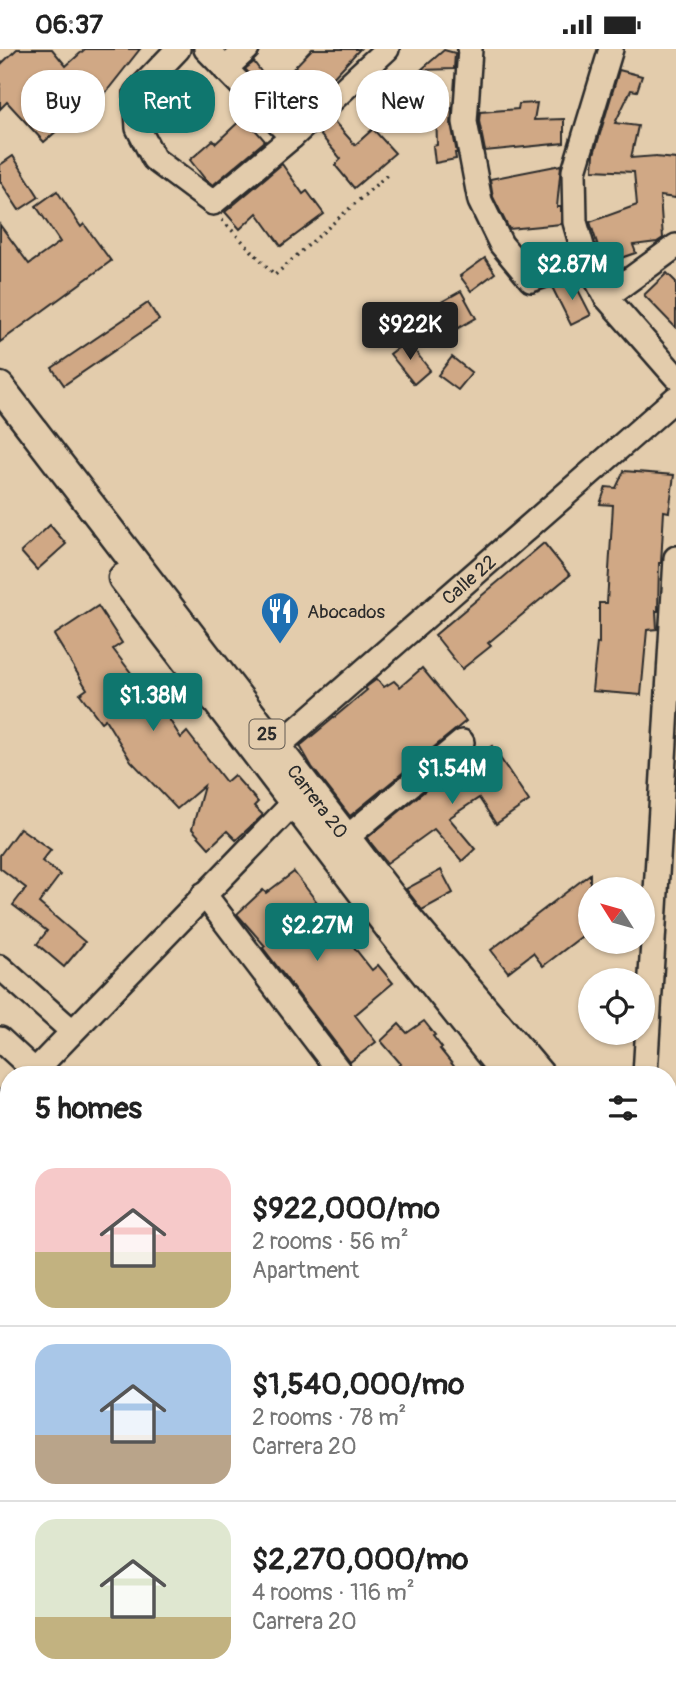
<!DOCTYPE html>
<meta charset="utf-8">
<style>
:root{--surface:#fff;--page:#f2f2f2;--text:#222;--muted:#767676;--line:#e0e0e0;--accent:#0f766e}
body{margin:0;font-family:Pangolin,sans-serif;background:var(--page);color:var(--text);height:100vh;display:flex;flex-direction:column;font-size:26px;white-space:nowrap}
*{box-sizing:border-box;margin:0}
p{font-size:23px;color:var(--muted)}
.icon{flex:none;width:38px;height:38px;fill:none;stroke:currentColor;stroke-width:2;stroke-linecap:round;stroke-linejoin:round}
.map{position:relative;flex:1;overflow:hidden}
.sheet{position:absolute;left:0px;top:1017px;width:677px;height:625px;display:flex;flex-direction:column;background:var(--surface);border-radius:28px 28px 0 0;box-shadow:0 2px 5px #0004}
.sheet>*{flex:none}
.guide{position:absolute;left:21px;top:21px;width:635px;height:63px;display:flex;gap:14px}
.needle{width:46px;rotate:307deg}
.tools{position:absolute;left:578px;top:828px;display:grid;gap:14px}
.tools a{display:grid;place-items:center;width:77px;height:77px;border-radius:50%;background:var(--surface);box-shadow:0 2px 5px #0004;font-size:35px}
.price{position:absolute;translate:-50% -60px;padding:0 16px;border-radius:7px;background:var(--accent);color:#fff;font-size:23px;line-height:46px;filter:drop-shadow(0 2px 4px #0008)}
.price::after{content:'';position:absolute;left:50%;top:42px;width:21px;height:16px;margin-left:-10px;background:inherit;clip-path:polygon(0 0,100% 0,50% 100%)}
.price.current{background:#222;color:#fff}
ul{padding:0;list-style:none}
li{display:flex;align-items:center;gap:21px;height:175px;padding:0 35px}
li+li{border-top:2px solid var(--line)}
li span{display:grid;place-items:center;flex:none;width:196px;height:140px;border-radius:21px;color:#555}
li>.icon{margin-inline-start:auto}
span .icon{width:84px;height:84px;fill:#fffc;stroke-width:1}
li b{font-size:30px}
h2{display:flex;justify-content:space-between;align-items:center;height:84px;padding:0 35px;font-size:30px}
.chip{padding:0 24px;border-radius:28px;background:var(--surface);box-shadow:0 2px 5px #0004;font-size:24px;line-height:63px}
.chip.current{background:var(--accent);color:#fff}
.status{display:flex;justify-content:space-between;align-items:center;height:49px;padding:0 35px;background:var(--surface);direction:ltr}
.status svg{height:19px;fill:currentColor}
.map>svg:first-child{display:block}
.building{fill:#d0a885;stroke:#2b2b2b;stroke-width:2}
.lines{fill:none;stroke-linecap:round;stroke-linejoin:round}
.minor-casing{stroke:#2b2b2b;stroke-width:28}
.major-casing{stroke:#2b2b2b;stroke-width:33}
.path{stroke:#2b2b2b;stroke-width:3.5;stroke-dasharray:2 5;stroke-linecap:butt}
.minor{stroke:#e3ccac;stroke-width:23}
.major{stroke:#e3ccac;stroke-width:28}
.labels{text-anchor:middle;stroke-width:7;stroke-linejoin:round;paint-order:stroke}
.shield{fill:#e3ccac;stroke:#625b52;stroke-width:2}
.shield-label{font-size:18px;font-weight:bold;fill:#2b2b2b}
.street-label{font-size:19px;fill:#2b2b2b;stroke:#e3ccac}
.poi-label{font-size:19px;fill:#2b2b2b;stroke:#e3ccac;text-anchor:start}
</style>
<div class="status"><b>06:37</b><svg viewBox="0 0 49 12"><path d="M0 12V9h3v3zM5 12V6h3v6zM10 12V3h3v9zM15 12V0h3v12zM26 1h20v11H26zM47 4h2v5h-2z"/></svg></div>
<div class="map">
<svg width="676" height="1641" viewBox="0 0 676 1641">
<rect width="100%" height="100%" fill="#e3ccac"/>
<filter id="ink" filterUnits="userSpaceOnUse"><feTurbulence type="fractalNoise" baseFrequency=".0143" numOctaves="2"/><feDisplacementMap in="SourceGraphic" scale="14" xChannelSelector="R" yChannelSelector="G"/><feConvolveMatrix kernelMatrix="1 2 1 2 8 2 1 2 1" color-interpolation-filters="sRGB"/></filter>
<g filter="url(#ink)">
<g class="building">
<polygon points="17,0 52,0 66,17 85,0 140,0 106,43 75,66 44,93 7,53 0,60 0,16"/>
<polygon points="312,0 360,0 314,49 292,68 269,45"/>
<polygon points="444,1 455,4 454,20 421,21"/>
<polygon points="254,13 270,35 264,40 245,20"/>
<polygon points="619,21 642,27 637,42 631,41 615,74 638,77 631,109 656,107 656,108 676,110 676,149 660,147 663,189 657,193 633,196 636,204 604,215 590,173 637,156 634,123 593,121 594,105"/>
<polygon points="537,54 534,71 564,70 564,94 485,102 479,72 480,63 518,60 519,55"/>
<polygon points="452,59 451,75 457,104 455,104 456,110 435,114 433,97 437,96 436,60"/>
<polygon points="244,68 265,92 213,136 205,130 190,111 213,91 216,94"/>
<polygon points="332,70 355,96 373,80 395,104 354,139 335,116 341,110 318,83"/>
<polygon points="13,107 39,148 19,161 0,132 0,116"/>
<polygon points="282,115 303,145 307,142 324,165 281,197 257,164 240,180 225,163"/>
<polygon points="561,116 557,158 561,158 561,175 509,180 493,148 490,130"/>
<polygon points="57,142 81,178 84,175 111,212 0,293 0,176 29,215 60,193 36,157"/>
<polygon points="485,209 495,224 471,242 460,227"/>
<polygon points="667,224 676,233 676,279 644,246"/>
<polygon points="573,231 591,266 571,276 552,238"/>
<polygon points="461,242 476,269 453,282 438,255"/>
<polygon points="148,254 159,271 64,336 52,319"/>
<polygon points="407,292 430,321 414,335 390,305"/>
<polygon points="452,308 472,324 458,341 438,326"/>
<polygon points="624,422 674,426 669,463 664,462 661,514 659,514 658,562 656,562 657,580 647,581 641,646 592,642 597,594 599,595 599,554 607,554 613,456 600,455 606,438 616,439"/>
<polygon points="50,476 66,495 37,521 21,503"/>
<polygon points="544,494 570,526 488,594 491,597 462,620 435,586"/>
<polygon points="98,557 122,594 113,600 157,658 160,656 181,689 187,683 226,733 234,726 258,753 254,757 263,766 236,791 227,782 209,799 192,780 204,737 177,760 131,712 105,670 101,673 80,645 87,640 54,586"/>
<polygon points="422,619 466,672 350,767 312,718 300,697 367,641 365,639 377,630 384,638 394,632 400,638"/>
<polygon points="492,697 529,752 496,775 479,749 449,769 475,800 462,812 434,780 387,814 367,789 460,713 464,717"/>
<polygon points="20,779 51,801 42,812 60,826 39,854 85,893 64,918 37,895 47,882 13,856 26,839 0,819 0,806"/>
<polygon points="441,821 453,844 422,861 406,840"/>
<polygon points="294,823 323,861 294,882 301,894 335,877 341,884 342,883 372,921 378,916 393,934 355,966 376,993 350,1013 263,899 265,897 237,865 263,841 266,844"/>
<polygon points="590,825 590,860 582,866 590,877 590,881 543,917 533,904 508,923 491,901"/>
<polygon points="424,972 435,986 433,987 442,999 440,1000 461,1026 406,1026 399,1016 401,1015 381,992 399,975 407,984"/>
</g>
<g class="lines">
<g class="minor-casing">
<g id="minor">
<polyline points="178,0 136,44 138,79 154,110 213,154 292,88 387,0"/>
<polyline points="206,0 292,88"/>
<polyline points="470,0 465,73 480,152 501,195 531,231 586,211"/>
<polyline points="611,0 574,122 575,173 586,211 606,248 676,328"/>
<polyline points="225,20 247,0"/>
<polyline points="606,248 676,197"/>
<path id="s1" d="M 264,708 L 277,698 L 676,349"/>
<polyline points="346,789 462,693"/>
<polyline points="204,845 342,1026"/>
<polyline points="0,918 72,982"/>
<polyline points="0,990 39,1026"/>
<polyline points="31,1026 306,741"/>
<polyline points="645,1026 676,509"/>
<polyline points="0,1060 9,1050"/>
<polyline points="668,1119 676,1122"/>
<polyline points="668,1451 676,1461"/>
</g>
</g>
<g class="major-casing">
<g id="major">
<path id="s2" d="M 0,338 L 409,871 L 540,1026"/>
<polyline points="123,529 395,886 507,1026"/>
<polyline points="668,1195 676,1205"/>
<polyline points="668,1230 676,1240"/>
</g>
</g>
<polyline class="path" points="222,171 275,226 387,126"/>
<use href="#minor" class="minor"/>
<use href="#major" class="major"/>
</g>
</g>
<defs>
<g id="restaurant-pin" transform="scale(2.0125)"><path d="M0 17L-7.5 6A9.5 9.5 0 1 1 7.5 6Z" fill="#1f6fb2" stroke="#e3ccac"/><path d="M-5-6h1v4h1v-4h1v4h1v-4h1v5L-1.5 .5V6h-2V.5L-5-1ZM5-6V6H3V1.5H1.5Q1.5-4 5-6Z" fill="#fff"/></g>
</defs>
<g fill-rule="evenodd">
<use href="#restaurant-pin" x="280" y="562"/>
</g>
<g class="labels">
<rect class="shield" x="249.5" y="670.5" width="35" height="29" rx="5"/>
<g class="shield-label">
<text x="267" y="691">25</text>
</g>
<g class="street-label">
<text dy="7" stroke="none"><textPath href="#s1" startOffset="271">Calle 22</textPath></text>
<text dy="7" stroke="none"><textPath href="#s2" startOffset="522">Carrera 20</textPath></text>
</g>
<g class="poi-label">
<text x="307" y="569">Abocados</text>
</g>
</g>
</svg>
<div class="tools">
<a><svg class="needle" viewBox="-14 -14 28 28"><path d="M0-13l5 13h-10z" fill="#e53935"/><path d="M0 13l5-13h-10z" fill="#767676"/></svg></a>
<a><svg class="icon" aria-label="locate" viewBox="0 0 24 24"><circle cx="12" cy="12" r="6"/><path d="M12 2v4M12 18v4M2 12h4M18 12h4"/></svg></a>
</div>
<b class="price" style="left:572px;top:253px">$2.87M</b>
<b class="price current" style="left:410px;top:313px">$922K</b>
<b class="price" style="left:153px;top:684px">$1.38M</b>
<b class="price" style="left:452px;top:757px">$1.54M</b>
<b class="price" style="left:317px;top:914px">$2.27M</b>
<div class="guide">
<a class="chip">Buy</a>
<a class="chip current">Rent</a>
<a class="chip">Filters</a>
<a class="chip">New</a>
</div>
<section class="sheet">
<h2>5 homes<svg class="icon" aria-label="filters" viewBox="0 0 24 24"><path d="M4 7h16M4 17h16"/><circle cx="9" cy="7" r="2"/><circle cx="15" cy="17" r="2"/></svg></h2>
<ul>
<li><span style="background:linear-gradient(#f6c9c9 60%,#c2b280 0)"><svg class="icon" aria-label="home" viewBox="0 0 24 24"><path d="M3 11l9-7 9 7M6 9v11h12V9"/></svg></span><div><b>$922,000/mo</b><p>2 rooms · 56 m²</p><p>Apartment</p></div></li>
<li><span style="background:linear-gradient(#a9c7e8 65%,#b9a48a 0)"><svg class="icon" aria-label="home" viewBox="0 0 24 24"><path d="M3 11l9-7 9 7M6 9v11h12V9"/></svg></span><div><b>$1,540,000/mo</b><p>2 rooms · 78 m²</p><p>Carrera 20</p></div></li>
<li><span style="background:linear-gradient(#dfe7d0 70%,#c2b280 0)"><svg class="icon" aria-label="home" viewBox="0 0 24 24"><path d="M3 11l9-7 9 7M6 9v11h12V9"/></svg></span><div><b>$2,270,000/mo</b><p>4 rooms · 116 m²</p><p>Carrera 20</p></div></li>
</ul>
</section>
</div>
